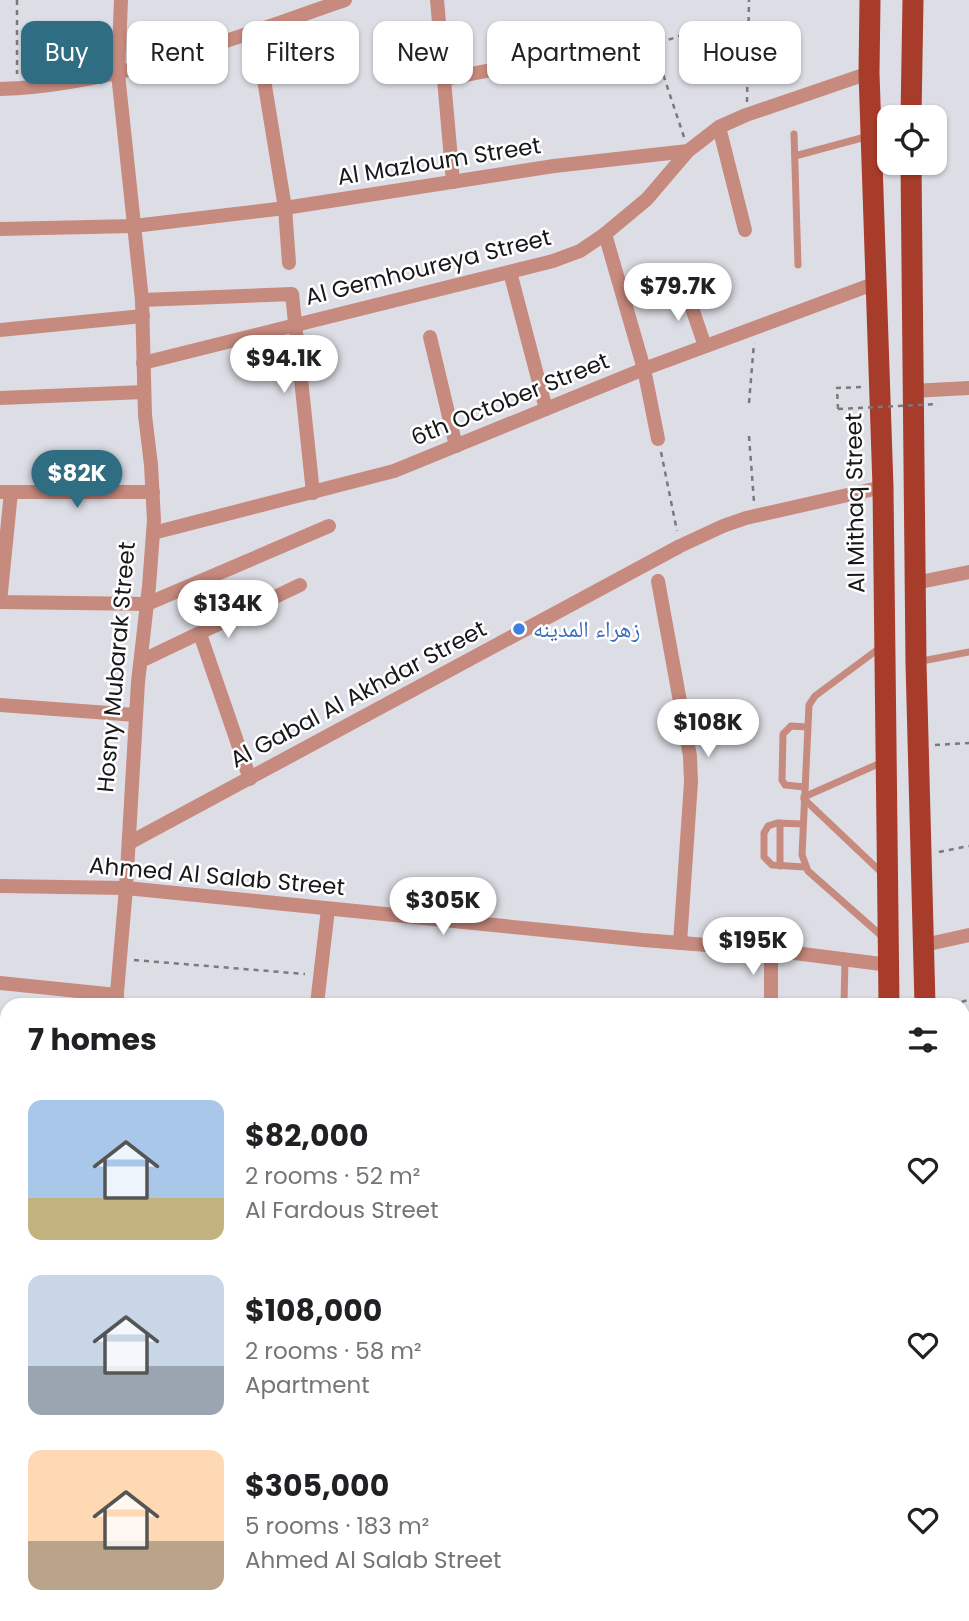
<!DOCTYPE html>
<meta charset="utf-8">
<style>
:root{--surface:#fff;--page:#f6f6f6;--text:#202124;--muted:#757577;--accent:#2f6d83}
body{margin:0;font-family:Poppins,"Noto Naskh Arabic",sans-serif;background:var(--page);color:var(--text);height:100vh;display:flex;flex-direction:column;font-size:26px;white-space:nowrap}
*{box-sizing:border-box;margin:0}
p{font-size:23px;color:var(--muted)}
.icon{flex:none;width:38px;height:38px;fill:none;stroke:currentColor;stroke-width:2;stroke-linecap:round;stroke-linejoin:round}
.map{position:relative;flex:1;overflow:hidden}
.sheet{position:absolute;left:0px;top:998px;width:970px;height:625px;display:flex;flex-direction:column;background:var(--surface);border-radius:21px 21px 0 0;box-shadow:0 2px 5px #0004}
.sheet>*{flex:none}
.hud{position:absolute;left:21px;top:21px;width:928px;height:63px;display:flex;gap:14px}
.buttons{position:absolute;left:877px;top:105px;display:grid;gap:14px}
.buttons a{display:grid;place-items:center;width:70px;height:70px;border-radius:14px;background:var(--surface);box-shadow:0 2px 5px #0004;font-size:35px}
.price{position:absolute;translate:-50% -60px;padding:0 16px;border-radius:24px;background:#fff;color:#222;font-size:23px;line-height:46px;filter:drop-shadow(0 2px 4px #0008)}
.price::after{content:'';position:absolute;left:50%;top:42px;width:21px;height:16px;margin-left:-10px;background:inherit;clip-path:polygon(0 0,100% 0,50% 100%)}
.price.selected{background:var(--accent);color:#fff}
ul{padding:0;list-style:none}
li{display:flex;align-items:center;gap:21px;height:175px;padding:0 28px}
li span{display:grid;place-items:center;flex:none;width:196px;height:140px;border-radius:14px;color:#555}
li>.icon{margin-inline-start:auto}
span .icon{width:84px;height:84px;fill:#fffc;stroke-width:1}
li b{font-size:30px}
h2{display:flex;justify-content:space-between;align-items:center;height:84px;padding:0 28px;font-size:30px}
.chip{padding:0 24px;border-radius:14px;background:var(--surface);box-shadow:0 2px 5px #0004;font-size:24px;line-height:63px}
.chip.selected{background:var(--accent);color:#fff}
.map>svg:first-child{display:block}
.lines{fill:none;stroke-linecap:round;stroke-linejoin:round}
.path{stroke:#79797e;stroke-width:2.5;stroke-dasharray:5 5;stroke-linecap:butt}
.lane{stroke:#c78a7e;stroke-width:7}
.street{stroke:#c78a7e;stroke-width:14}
.secondary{stroke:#b65f4f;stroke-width:21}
.primary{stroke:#a83c2b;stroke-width:21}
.path-bridge{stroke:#79797e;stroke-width:2.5;stroke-dasharray:5 5;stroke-linecap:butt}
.shop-dot{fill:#3f7fe0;stroke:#fff;stroke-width:2.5}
.labels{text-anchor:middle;stroke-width:5;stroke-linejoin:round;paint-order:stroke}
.street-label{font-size:23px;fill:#18181b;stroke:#fff}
.shop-label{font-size:23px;fill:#366cbe;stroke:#fff;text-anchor:start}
</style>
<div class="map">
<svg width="969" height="1621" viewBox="0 0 969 1621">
<rect width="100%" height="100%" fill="#dddee5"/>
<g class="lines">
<g class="path">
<polyline points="17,0 17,74"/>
<polyline points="747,102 749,0"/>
<polyline points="684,137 655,50 659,43 694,31"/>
<polyline points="749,403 754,343"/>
<polyline points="838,409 837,388 862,387"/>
<polyline points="749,436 754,502"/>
<polyline points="661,452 677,531"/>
<polyline points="935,745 969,743"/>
<polyline points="939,852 969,846"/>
<polyline points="134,960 305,974"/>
<polyline points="952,1004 969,1000"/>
<polyline points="962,1048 969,1046"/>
<polyline points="962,1100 969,1098"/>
<polyline points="962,1138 969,1136"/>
<polyline points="0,1196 7,1197"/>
<polyline points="962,1281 969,1276"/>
</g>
<g class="lane">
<polyline points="794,134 798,265"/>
<polyline points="795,156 869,136"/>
<polyline points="881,647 815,696 809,705 802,855 808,871 884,938"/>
<polyline points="917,662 969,652"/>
<polyline points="805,787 785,785 782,780 783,734 791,726 807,727"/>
<polyline points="804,797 885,761"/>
<polyline points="804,799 882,873"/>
<polyline points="803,824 777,823 768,826 764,833 764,857 772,865 805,867"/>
<polyline points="780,866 780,823"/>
<polyline points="844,1004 845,960"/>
<polyline points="420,1615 428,1621"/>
<polyline points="496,1615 504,1621"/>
<polyline points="441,1621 449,1615"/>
<polyline points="538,1621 542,1615"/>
<polyline points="842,1621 842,1615"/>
</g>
<g class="street">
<polyline points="437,0 453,182"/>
<polyline points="256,31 285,208 289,263"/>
<polyline points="445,79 610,47"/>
<path d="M 0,89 C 119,85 233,38 345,0"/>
<polyline points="719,127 745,230"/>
<polyline points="0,229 134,226 285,208 554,166 688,151 719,127 746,115 869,73"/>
<polyline points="605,234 644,369 658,439"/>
<polyline points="510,272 546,409"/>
<polyline points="685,288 705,346"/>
<polyline points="142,300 292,294 313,493"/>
<polyline points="0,330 143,316"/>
<polyline points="430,337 456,446"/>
<polyline points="143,363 553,261 580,251 605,234 647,199 688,151"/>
<polyline points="912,391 969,388"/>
<polyline points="0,398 144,392"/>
<polyline points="0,492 153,492"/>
<polyline points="11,492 0,602 147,604 329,526"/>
<polyline points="153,533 394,471 644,369 876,283"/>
<polyline points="658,581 690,756 691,782 680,943"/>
<polyline points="915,583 969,572"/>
<polyline points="200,634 250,779"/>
<polyline points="141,661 300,585"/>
<polyline points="0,705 136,715"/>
<polyline points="129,843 680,546 723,526 746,518 883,487"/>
<polyline points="0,886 126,888 643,940 771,950 889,965"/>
<polyline points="924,945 969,935"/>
<polyline points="0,983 117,995"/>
<polyline points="116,1004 126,888 138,682 149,586 154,520 151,465 145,415 142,300 118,74 121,0"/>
<polyline points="317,1004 328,909"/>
<polyline points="771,1004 771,950"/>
<polyline points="0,1046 7,1047"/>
<polyline points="0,1126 7,1126"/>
<polyline points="962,1193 969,1195"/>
<polyline points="0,1371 7,1376"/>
<polyline points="962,1454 969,1452"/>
<polyline points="0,1509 7,1515"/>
<polyline points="0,1602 7,1607"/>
<polyline points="19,1615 28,1621"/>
<polyline points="135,1615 142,1621"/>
<polyline points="209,1615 216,1621"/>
</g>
<g class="secondary">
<polyline points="0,1447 7,1438"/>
<polyline points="329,1615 336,1621"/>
</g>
<g class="primary">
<polyline points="870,0 869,73 883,487 889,1004"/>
<polyline points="911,117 913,0"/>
<polyline points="911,163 916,663 925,1004"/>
<polyline points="894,1615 894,1621"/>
<polyline points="930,1615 930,1621"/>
</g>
<polyline class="path-bridge" points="838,409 938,404"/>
</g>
<circle class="shop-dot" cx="519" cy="629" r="7"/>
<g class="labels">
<g class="street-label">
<text transform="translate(439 161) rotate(-9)" y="8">Al Mazloum Street</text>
<text transform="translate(428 267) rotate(-14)" y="8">Al Gemhoureya Street</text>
<text transform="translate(510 399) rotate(-22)" y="8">6th October Street</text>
<text transform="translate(855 503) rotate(-91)" y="8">Al Mithaq Street</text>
<text transform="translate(116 667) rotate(-85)" y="8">Hosny Mubarak Street</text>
<text transform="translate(358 694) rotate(-28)" y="8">Al Gabal Al Akhdar Street</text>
<text transform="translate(217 876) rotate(5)" y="8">Ahmed Al Salab Street</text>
</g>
<g class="shop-label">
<text x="533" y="637">زهراء المدينه</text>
</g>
</g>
</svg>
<div class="buttons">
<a><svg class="icon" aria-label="locate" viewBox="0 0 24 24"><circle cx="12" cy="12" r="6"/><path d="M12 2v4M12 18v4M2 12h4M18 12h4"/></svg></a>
</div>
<b class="price" style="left:678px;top:323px">$79.7K</b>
<b class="price" style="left:284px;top:395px">$94.1K</b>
<b class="price selected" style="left:77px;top:510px">$82K</b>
<b class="price" style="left:228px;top:640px">$134K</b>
<b class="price" style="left:708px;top:759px">$108K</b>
<b class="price" style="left:443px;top:937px">$305K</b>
<b class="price" style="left:753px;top:977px">$195K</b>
<div class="hud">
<a class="chip selected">Buy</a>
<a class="chip">Rent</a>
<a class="chip">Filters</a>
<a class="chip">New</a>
<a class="chip">Apartment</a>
<a class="chip">House</a>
</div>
<section class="sheet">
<h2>7 homes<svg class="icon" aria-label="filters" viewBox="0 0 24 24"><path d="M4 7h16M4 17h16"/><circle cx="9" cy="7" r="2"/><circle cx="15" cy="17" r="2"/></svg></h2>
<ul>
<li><span style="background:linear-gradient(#a9c7e8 70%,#c2b280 0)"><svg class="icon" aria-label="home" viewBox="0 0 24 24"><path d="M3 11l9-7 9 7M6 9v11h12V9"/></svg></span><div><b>$82,000</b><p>2 rooms · 52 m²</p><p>Al Fardous Street</p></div><svg class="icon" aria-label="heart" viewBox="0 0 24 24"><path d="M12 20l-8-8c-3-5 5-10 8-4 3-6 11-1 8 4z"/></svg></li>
<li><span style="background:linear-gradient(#c9d6e8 65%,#9aa5b1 0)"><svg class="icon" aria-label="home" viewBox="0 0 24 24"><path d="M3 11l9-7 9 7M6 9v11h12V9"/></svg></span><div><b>$108,000</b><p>2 rooms · 58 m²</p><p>Apartment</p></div><svg class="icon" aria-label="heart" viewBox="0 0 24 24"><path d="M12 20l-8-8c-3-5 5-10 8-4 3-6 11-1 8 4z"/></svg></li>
<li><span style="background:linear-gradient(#ffd9b3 65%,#b9a48a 0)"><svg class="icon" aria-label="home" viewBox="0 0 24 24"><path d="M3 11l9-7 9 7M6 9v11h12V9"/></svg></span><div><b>$305,000</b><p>5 rooms · 183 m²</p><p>Ahmed Al Salab Street</p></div><svg class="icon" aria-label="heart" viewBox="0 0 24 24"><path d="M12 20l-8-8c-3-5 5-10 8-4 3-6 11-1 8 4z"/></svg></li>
</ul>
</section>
</div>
